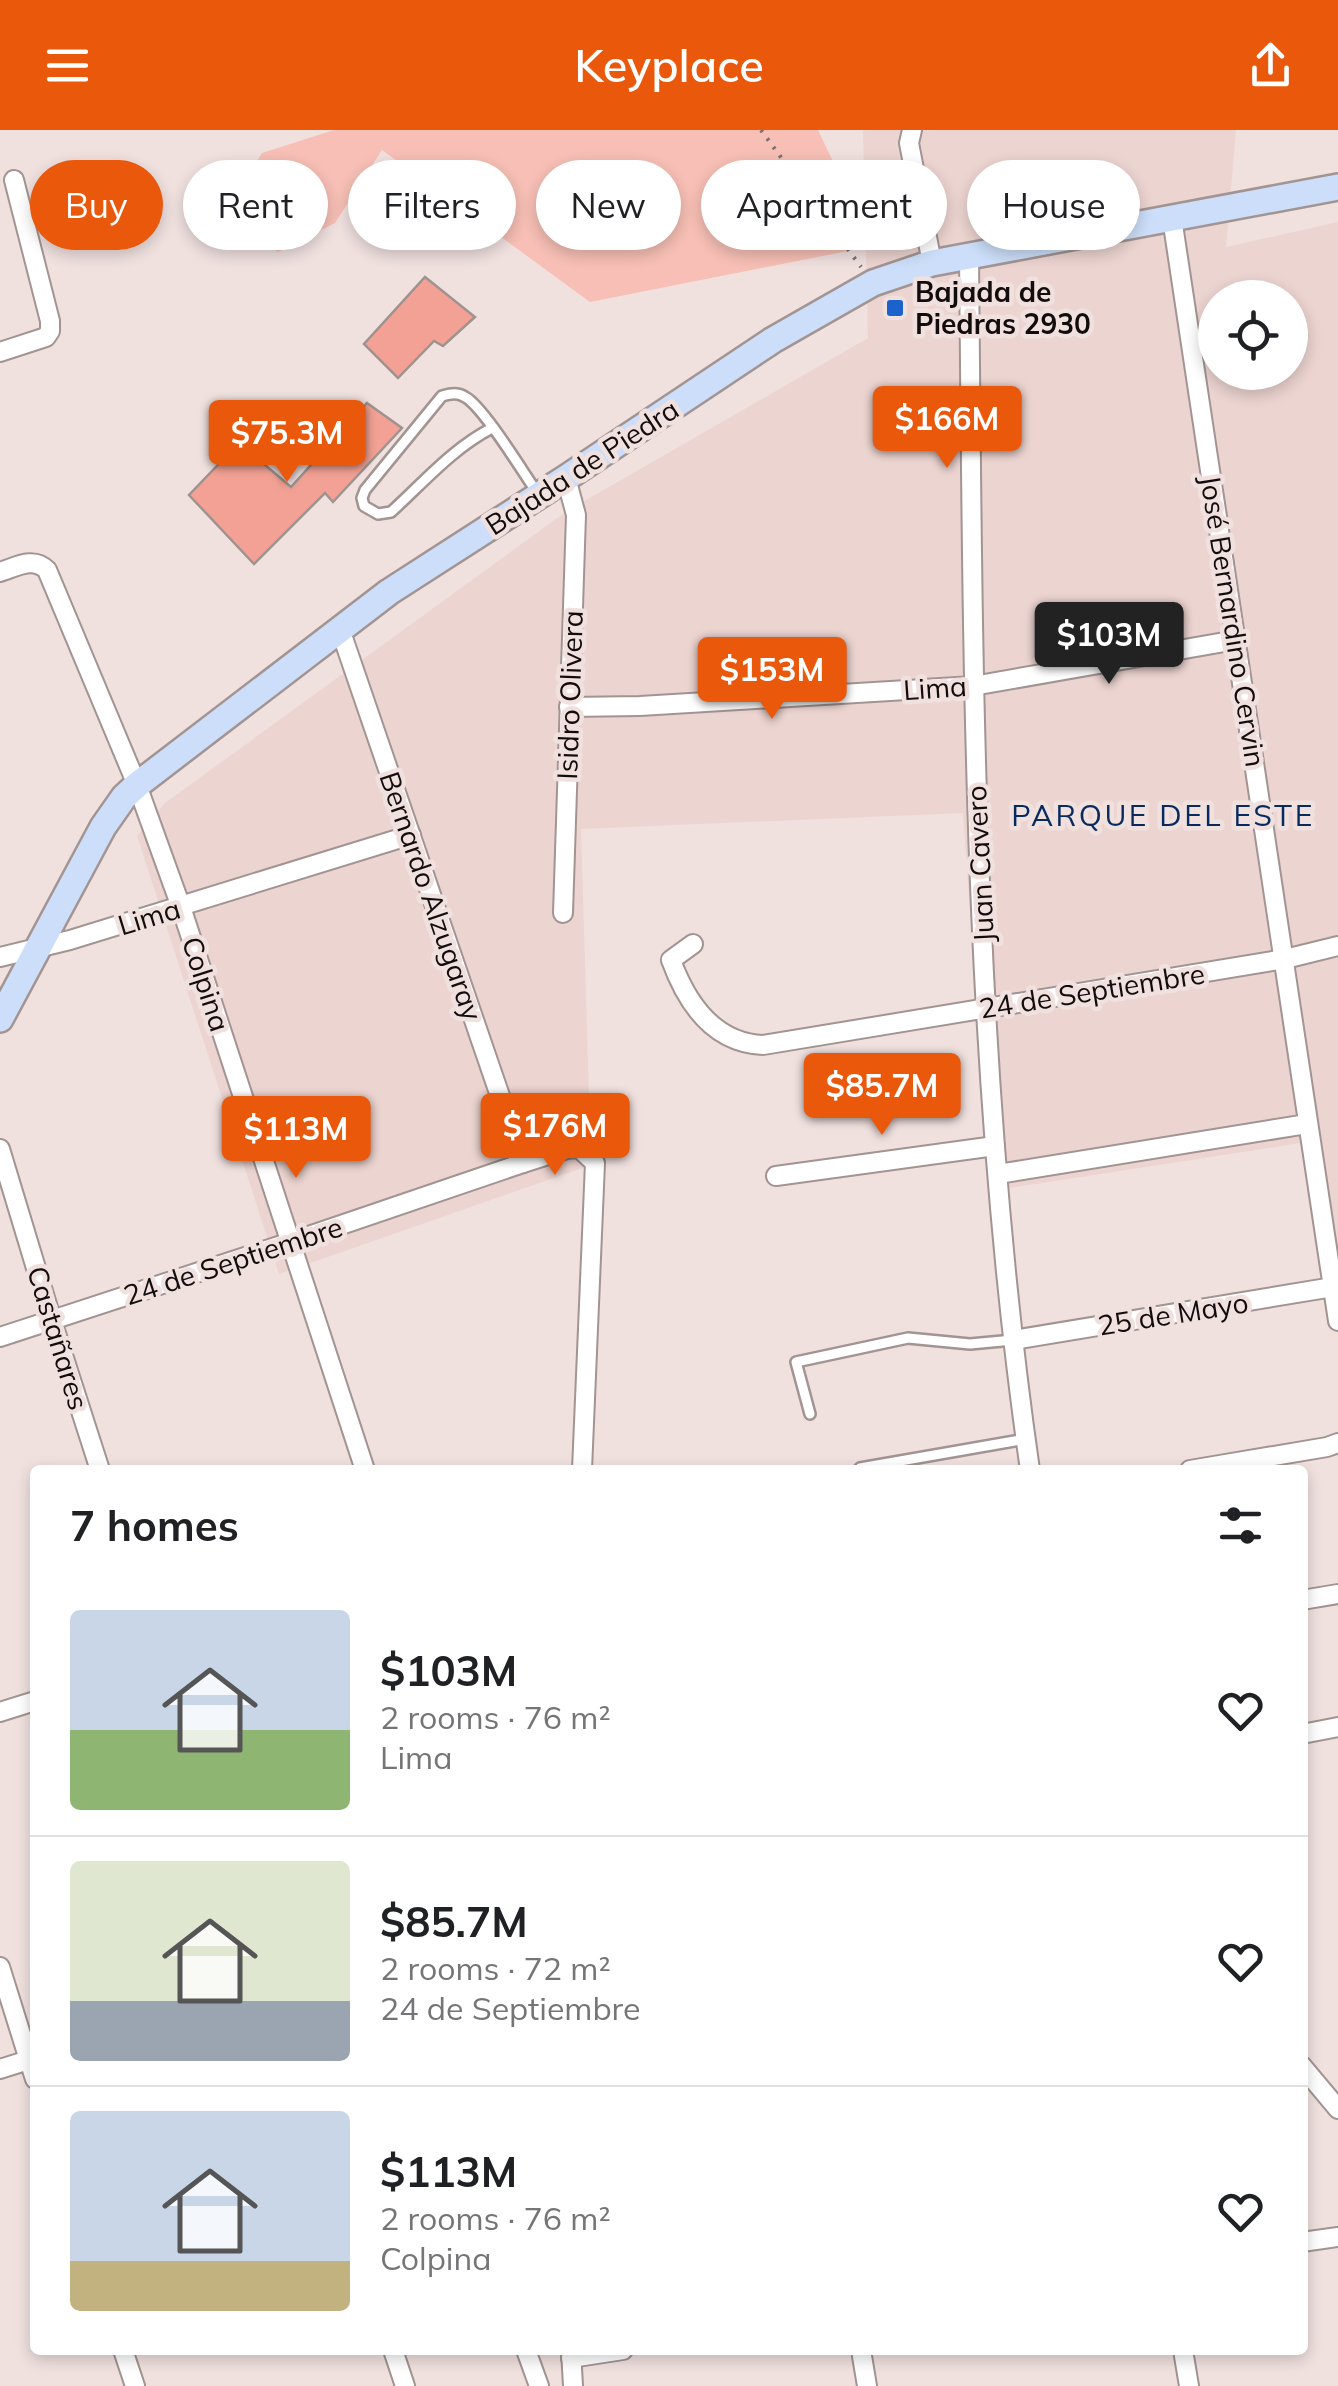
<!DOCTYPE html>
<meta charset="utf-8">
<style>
:root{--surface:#fff;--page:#f2f2f2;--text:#202124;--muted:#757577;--line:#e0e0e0;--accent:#ea580c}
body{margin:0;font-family:Mulish,sans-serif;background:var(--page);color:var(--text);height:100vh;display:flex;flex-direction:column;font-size:38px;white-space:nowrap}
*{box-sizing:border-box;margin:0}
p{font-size:32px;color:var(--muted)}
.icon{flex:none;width:55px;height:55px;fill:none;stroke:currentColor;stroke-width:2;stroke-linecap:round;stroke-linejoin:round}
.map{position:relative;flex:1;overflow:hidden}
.side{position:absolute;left:30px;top:1335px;width:1278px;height:890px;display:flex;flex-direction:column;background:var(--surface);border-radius:10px;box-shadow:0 5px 15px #0003}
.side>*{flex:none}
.hud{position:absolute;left:30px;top:30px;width:1280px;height:90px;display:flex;gap:20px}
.fabs{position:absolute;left:1198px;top:150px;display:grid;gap:20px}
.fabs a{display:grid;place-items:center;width:110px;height:110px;border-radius:50%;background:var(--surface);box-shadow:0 5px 15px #0003;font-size:50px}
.price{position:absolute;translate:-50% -85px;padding:0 22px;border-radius:10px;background:var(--accent);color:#fff;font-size:32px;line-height:65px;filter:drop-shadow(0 2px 5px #0008)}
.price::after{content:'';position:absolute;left:50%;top:60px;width:30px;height:22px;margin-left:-15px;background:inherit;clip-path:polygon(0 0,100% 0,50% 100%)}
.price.selected{background:#222;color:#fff}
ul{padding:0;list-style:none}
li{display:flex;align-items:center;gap:30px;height:250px;padding:0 40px}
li+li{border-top:2px solid var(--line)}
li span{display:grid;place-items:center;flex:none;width:280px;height:200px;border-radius:10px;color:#555}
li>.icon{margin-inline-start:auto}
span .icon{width:120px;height:120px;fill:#fffc;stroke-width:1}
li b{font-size:42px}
h2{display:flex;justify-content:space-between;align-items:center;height:120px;padding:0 40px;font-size:42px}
.tag{padding:0 35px;border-radius:45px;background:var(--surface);box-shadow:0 5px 15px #0003;font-size:35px;line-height:90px}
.tag.selected{background:var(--accent);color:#fff}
header{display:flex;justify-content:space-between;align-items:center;height:130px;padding:0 40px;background:var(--accent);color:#fff;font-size:45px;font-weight:600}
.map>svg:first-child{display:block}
.built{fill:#ecd4d0;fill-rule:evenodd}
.green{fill:#f7bfb5}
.building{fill:#f2a194;stroke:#9f928f;stroke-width:2.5}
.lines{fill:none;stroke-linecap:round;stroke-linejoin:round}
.service-casing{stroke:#a29492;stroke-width:14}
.minor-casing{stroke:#a29492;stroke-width:22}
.secondary-casing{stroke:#a29492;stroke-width:30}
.path{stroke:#7a706f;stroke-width:4;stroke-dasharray:2.5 8;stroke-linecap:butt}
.service{stroke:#fff;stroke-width:9}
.minor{stroke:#fff;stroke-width:18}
.secondary{stroke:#ccdef9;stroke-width:25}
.poi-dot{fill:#1c62cd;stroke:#f0e1df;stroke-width:4}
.labels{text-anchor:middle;stroke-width:9;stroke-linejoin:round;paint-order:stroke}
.poi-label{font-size:28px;font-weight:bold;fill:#120d0c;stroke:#f0e1df;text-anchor:start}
.street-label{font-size:28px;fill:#120d0c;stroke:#f0e1df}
.neighbourhood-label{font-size:30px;letter-spacing:2.5px;fill:#082a5d;stroke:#f0e1df}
</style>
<header><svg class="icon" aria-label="menu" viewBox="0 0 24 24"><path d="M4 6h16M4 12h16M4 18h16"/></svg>Keyplace<svg class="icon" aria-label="share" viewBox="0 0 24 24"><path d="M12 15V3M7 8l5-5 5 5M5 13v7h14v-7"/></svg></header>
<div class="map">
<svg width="1338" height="2256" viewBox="0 0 1338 2256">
<rect width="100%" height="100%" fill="#f0e1df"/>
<path class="built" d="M 863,0 L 1236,0 L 1226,117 L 1338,92 L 1338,1164 L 1328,1165 L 1301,1013 L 990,1061 L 963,683 L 581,699 L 591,1035 L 279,1144 L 137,706 L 165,673 L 567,381 L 868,208 ZM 1215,168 L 1290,168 L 1290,242 L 1215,242 Z"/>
<polygon class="green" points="334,0 818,0 873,116 590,172 382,20 335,93 278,122 225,83 262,23"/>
<g class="building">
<polygon points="425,147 475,187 443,216 434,211 398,248 364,214"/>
<polygon points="367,273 402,298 333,372 325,363 254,434 189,365 239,313 291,357"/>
</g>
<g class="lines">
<g class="service-casing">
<g id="service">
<path d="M 492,298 C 453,318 423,353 391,382 L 378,384 L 364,376 L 362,368 L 365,360 L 442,266 C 450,264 457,262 465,267 C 483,276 524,344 538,364"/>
<polyline points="810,1284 796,1232 908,1208 970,1214 1013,1210"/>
<polyline points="860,1338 1026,1309"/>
</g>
</g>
<g class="minor-casing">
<g id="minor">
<polyline points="912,0 909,13 932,133"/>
<polyline points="1172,88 1338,1191"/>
<path d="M 969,126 C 973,531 972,939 1030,1340"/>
<polyline points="0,222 46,207 50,201 50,191 14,50"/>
<path d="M 0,442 C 16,437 33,426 47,440 L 137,655 L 181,777 L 365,1340"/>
<polyline points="340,499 523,1033"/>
<polyline points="569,577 640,576 973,556 1236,510"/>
<polyline points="563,783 576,385 566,348"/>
<path d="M 693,814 L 671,830 C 687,874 714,913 763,915 L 1285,829 L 1338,816"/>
<polyline points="0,827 70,810 411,705"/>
<polyline points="0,1019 52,1191 100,1340"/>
<polyline points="998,1044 1307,994"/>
<polyline points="776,1046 995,1016"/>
<polyline points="0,1207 291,1112 523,1033 567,1019 579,1018 595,1033 582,1340"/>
<polyline points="1013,1210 1333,1157"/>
<polyline points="1190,1340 1327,1317 1338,1313"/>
<polyline points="1302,1470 1338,1464"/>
<polyline points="0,1582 35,1571"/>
<polyline points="1302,1604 1338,1597"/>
<polyline points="0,1837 35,1949"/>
<polyline points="1302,1936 1338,1979"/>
<polyline points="0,1939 35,1928"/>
<polyline points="1302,2112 1338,2107"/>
<polyline points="123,2220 135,2256"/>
<polyline points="393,2220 405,2256"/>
<polyline points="526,2220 539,2256"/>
<polyline points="571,2220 573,2256"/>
<polyline points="861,2220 867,2256"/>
<polyline points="1183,2220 1189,2256"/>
<polyline points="571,2228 623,2220"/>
</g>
</g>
<g class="secondary-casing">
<polyline id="secondary" points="0,889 103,697 124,667 137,655 389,462 566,348 773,210 873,153 932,133 1338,57"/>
</g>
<polyline class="path" points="761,0 861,137"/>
<use href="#service" class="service"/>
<use href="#minor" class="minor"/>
<use href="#secondary" class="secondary"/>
</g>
<rect class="poi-dot" x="885" y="168" width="20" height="20" rx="5"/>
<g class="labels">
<g class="poi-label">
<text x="915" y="172">Bajada de<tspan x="915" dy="32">Piedras 2930</tspan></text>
</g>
<g class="street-label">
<text transform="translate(582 337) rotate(-33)" y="10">Bajada de Piedra</text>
<text transform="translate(1233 491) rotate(81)" y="10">José Bernardino Cervin</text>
<text transform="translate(935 558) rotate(-4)" y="10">Lima</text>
<text transform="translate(570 565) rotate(-88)" y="10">Isidro Olivera</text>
<text transform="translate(980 734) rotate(-93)" y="10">Juan Cavero</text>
<text transform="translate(431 766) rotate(71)" y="10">Bernardo Alzugaray</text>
<text transform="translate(149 787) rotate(-17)" y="10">Lima</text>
<text transform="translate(206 854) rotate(72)" y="10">Colpina</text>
<text transform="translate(1092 861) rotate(-9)" y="10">24 de Septiembre</text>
<text transform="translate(233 1131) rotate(-18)" y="10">24 de Septiembre</text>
<text transform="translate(1173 1184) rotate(-9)" y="10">25 de Mayo</text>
<text transform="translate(58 1208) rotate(73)" y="10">Castañares</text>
</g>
<g class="neighbourhood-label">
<text x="1163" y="696">PARQUE DEL ESTE</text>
</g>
</g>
</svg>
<div class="fabs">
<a><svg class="icon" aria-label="locate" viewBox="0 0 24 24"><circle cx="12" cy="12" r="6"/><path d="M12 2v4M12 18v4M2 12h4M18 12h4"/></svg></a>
</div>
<b class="price" style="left:947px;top:341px">$166M</b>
<b class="price" style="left:287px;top:355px">$75.3M</b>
<b class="price selected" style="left:1109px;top:557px">$103M</b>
<b class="price" style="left:772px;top:592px">$153M</b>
<b class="price" style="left:882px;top:1008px">$85.7M</b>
<b class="price" style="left:555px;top:1048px">$176M</b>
<b class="price" style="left:296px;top:1051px">$113M</b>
<div class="hud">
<a class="tag selected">Buy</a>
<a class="tag">Rent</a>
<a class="tag">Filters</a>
<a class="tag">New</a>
<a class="tag">Apartment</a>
<a class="tag">House</a>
</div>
<section class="side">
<h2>7 homes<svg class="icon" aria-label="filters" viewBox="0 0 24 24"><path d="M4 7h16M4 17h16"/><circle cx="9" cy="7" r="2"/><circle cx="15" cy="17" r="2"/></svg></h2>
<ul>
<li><span style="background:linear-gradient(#c9d6e8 60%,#8fb573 0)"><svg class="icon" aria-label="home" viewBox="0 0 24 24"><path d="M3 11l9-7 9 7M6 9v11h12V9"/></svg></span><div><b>$103M</b><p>2 rooms · 76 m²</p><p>Lima</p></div><svg class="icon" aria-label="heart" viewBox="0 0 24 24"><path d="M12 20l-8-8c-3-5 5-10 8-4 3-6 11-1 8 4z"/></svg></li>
<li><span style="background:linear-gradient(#dfe7d0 70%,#9aa5b1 0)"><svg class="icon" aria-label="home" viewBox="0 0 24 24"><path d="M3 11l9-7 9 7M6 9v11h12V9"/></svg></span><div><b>$85.7M</b><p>2 rooms · 72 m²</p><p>24 de Septiembre</p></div><svg class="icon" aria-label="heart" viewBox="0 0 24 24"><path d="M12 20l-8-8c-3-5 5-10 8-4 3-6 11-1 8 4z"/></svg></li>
<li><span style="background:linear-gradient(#c9d6e8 75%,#c2b280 0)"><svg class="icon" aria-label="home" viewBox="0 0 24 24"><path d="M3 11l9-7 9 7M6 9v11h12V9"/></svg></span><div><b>$113M</b><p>2 rooms · 76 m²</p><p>Colpina</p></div><svg class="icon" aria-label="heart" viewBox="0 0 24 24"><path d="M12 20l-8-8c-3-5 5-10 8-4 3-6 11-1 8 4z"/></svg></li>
</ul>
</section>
</div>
